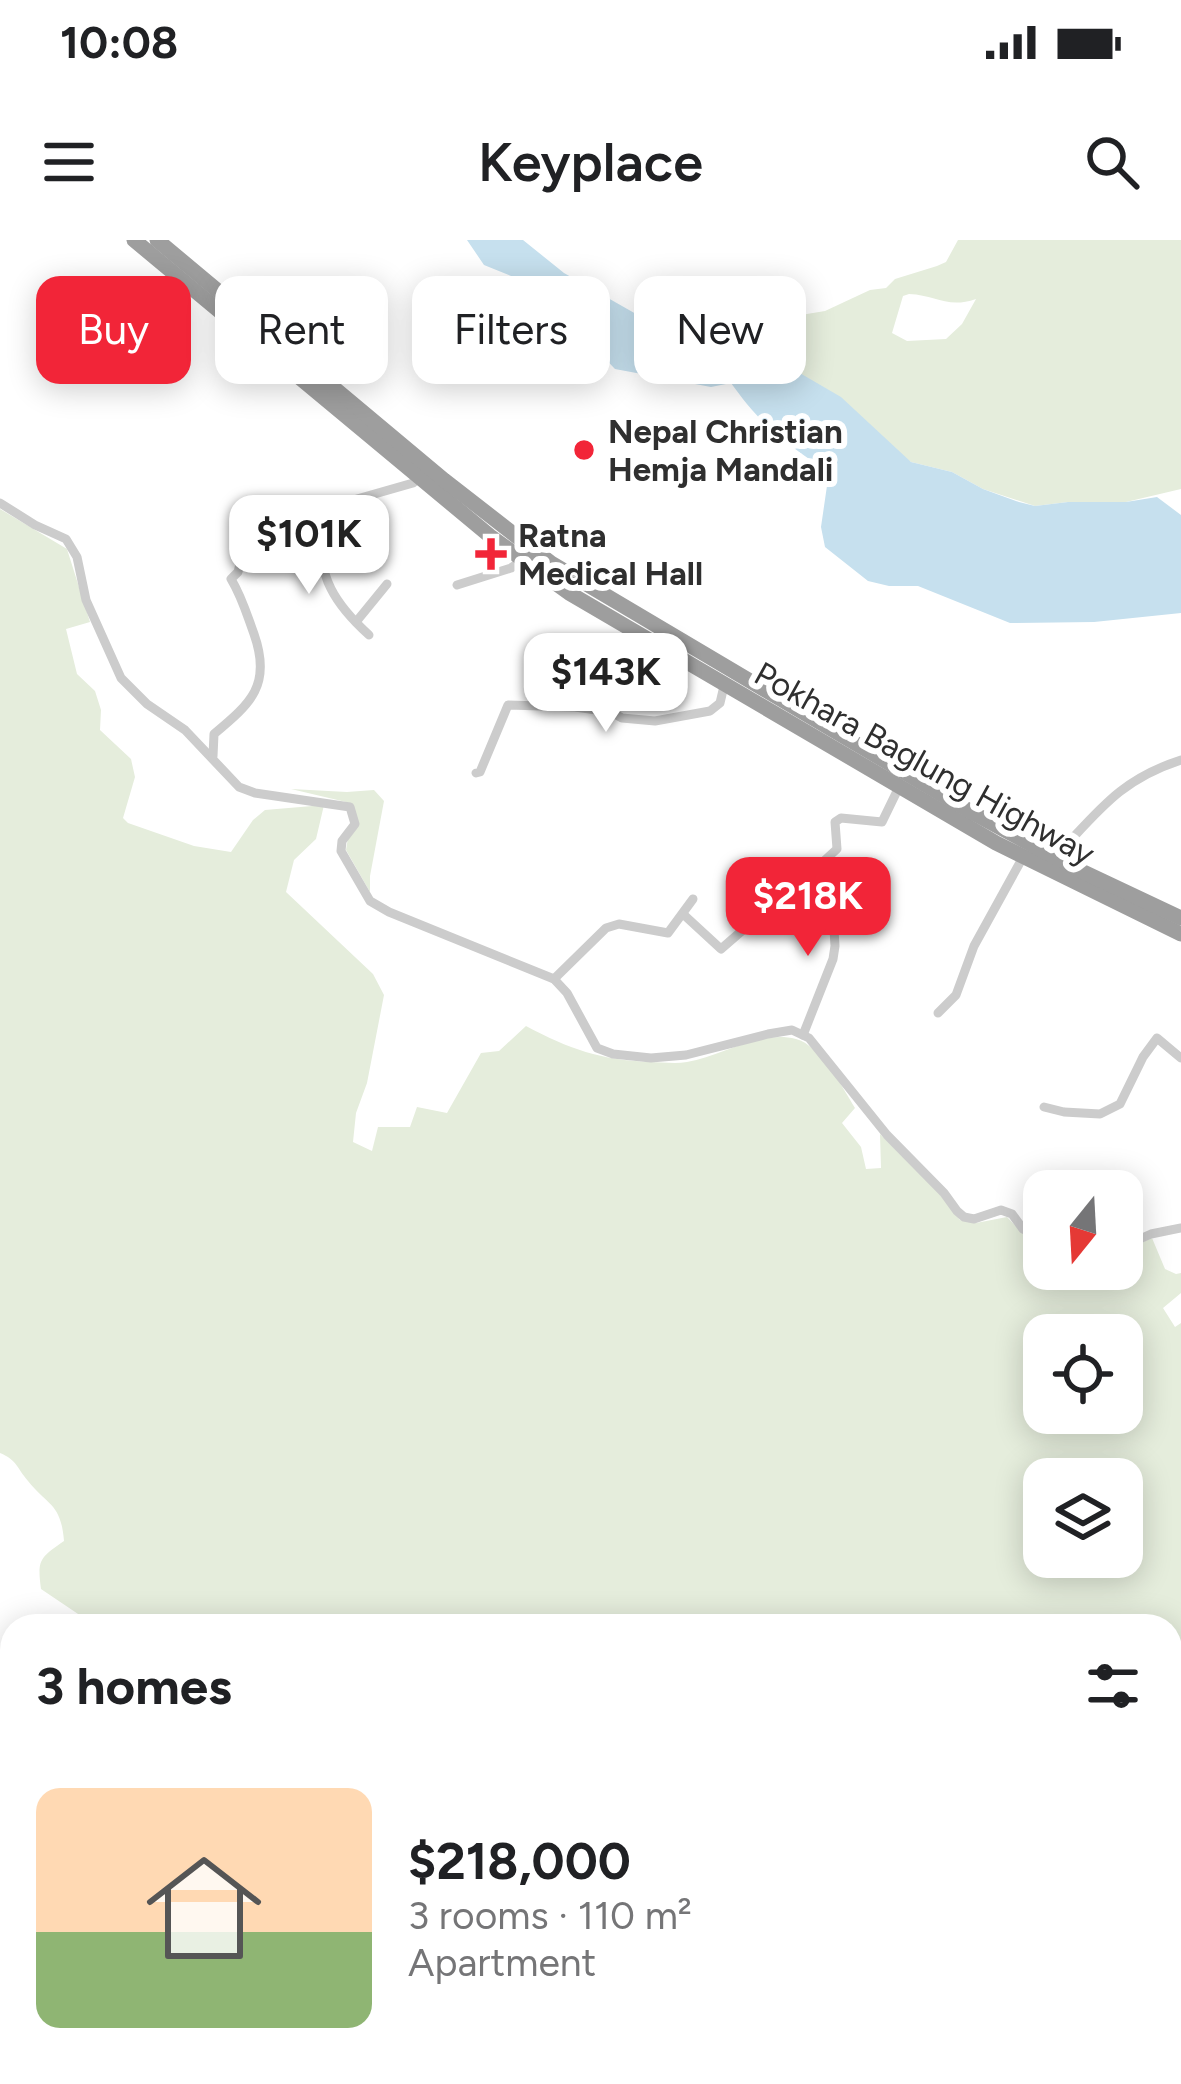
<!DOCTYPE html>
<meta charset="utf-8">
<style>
:root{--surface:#fff;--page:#f2f2f2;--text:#202124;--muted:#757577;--line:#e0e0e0;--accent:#f22538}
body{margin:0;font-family:Figtree,sans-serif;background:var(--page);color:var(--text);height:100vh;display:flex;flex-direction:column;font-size:45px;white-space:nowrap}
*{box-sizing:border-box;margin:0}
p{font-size:39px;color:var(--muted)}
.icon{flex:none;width:66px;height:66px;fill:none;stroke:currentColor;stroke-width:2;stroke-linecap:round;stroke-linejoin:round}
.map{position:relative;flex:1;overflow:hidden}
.sheet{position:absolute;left:0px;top:1374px;width:1182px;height:471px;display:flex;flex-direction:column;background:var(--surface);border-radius:36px 36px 0 0;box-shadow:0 6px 30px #0003}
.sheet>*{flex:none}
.guide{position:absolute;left:36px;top:36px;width:1110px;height:108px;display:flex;gap:24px}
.needle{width:78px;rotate:198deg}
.buttons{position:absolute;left:1023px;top:930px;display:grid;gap:24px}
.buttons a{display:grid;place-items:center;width:120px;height:120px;border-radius:24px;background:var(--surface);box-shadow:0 6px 30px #0003;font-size:60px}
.price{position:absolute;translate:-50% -102px;padding:0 27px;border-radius:24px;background:#fff;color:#222;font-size:39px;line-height:78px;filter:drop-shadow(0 3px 6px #0008)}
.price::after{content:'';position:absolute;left:50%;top:72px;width:36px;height:27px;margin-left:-18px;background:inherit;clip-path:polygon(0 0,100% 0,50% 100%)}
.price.on{background:var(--accent);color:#fff}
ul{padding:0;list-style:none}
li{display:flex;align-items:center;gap:36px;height:300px;padding:0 36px}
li+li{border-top:3px solid var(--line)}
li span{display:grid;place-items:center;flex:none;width:336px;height:240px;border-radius:24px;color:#555}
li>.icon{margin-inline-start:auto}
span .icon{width:144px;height:144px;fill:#fffc;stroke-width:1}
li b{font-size:51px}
h2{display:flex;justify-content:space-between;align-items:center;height:144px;padding:0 36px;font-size:51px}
.pill{padding:0 42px;border-radius:24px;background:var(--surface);box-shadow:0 6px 30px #0003;font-size:42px;line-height:108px}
.pill.on{background:var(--accent);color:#fff}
.status{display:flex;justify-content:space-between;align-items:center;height:84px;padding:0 60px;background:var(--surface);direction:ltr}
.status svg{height:33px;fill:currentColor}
header{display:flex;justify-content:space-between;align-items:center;height:156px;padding:0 36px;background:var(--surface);font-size:54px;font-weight:600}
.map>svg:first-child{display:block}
.green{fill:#e5eddc;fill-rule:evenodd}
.water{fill:#c6e0ee}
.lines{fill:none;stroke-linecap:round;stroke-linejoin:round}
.minor{stroke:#ccc;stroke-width:9}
.trunk{stroke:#9e9e9e;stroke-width:15}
.poi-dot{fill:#f22538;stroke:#fff;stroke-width:4.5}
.labels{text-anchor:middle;stroke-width:12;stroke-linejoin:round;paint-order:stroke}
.poi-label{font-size:33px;font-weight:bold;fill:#2f2f2f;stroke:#fff;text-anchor:start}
.street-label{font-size:33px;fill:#2f2f2f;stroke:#fff}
</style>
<div class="status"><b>10:08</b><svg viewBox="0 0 49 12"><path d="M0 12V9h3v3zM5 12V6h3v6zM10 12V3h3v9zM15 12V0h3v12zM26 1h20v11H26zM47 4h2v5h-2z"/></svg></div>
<header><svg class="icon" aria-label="menu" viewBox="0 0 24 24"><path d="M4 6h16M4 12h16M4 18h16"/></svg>Keyplace<svg class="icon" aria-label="search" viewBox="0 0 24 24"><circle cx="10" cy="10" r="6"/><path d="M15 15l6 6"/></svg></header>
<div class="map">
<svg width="1181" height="1844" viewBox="0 0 1181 1844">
<rect width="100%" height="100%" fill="#fff"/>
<g class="green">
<path d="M 958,0 L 1181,0 L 1181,249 L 1126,262 L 1068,262 L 1035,266 L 983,249 L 952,232 L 911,222 L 771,137 L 751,129 L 801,75 L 825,71 L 870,50 L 886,48 L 895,39 L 937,26 L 946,22 ZM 909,54 C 936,55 947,69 976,59 L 962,84 L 946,99 L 907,101 L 892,93 L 903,56 Z"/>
<path d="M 0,269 L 67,309 L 90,382 L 66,389 L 77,434 L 95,451 L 101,470 L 100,490 L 131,519 L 135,537 L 123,578 L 128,583 L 194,606 L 231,612 L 253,580 L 265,570 L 324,565 L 316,599 L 294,620 L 286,652 L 373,734 L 384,755 L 367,843 L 356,873 L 353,902 L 372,911 L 378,887 L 410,887 L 417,867 L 447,873 L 481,813 L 499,811 L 526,786 C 569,809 601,820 650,822 C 662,822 675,824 687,822 C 722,816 759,790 796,799 C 820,805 843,848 855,868 L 842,883 L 861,907 L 866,929 L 881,928 L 880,894 L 933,946 L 960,980 L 976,983 L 1007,977 L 1026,997 L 1044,1004 L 1044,1029 L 1122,1029 L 1122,1012 L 1152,998 L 1165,1029 L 1176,1034 L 1181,1033 L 1181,1053 L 1163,1068 L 1175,1087 L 1181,1083 L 1181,1844 L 790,1844 L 777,1833 L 1170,1833 L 1170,1386 L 79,1386 L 84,1378 L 41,1349 C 37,1319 40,1318 64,1301 C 61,1263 48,1266 28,1241 C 17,1228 17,1220 0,1213 ZM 1044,1095 L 1122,1095 L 1122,1173 L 1044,1173 ZM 1044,1239 L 1122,1239 L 1122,1317 L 1044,1317 Z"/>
<polygon points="291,549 347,552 374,550 384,561 370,636 370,652 346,610 353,567 346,562"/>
<path d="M 0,1411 L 12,1416 L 12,1516 C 0,1548 22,1576 0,1600 Z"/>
<polygon points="12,1622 12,1777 0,1777 0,1623"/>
<polygon points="146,1833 269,1833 269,1844 170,1844"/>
<polygon points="486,1833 626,1833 613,1844 488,1844"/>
</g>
<path class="water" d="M 467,0 L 523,0 L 564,33 L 680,99 L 771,137 L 798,132 L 841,157 L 911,222 L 952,232 L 983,249 L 1019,262 L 1035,266 L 1068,262 L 1126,262 L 1157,257 L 1181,275 L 1181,373 L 1094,382 L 1010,383 L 918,346 L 889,346 L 868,341 L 825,307 L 821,287 L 829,232 C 785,204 761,185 731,143 L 711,147 L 615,129 L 550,61 L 521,40 L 484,25 Z"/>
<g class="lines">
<g class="minor">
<polyline points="0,263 35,285 66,299 77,317 86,360 121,438 147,464 185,490 239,547 255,553 350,567 355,584 342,601 341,611 370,661 389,672 554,739 567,753 597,808 613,814 651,818 686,815 768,794 792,790 809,798 887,895 944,953 957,971 964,977 974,979 1001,970 1012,974 1023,989 1044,1000"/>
<path d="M 322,290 C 316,336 336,365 369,395"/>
<polyline points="457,345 511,328 522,320"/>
<polyline points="356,382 387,344"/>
<path d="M 213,516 L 214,494 C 251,463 272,445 254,394 C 247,375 242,357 231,339 L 238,332 L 241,320 L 322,290 L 332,274 L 350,261 L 413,243 L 419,238"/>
<polyline points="476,533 480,532 508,465 575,467 611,472 622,478 655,481 710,471 720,463 724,446"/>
<path d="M 1055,617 C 1098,572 1119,540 1181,520"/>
<polyline points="683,674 721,709 759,676 776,674 787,655 837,609 835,582 841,578 882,582 899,547"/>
<polyline points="554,739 606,688 619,684 668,693 693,659"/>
<polyline points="938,773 956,755 974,706 1023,617"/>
<polyline points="803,795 833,719 835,706 832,656 806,636"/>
<polyline points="1044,867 1064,872 1100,874 1120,864 1143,817 1157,798 1181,818"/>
<polyline points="1122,1007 1151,994 1181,988"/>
<polyline points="0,1447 12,1453"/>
<polyline points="1003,1833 1015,1844"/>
</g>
<g class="trunk">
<polyline points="134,0 490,296 569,353 996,603 1181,694"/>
<polyline points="157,0 444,240 551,323 973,573 1075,628 1181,678"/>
</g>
</g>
<g class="poi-dot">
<circle cx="584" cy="210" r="12"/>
<path d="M485 296h12v12h12v12h-12v12h-12v-12h-12v-12h12z"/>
</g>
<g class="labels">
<g class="poi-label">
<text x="608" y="203">Nepal Christian<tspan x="608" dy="38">Hemja Mandali</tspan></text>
<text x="518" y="307">Ratna<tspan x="518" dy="38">Medical Hall</tspan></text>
</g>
<g class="street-label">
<text transform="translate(925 523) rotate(29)" y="12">Pokhara Baglung Highway</text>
</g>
</g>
</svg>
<div class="buttons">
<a><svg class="needle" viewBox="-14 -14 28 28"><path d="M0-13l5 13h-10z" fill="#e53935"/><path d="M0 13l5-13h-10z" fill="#757577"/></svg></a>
<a><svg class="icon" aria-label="locate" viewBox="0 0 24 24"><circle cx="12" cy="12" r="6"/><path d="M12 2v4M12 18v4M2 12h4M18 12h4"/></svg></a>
<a><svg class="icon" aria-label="layers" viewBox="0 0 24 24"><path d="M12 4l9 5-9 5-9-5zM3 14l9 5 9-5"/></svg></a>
</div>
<b class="price" style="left:309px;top:357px">$101K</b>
<b class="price" style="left:606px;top:495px">$143K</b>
<b class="price on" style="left:808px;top:719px">$218K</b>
<div class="guide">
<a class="pill on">Buy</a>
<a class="pill">Rent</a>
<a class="pill">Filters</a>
<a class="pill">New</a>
</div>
<section class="sheet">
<h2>3 homes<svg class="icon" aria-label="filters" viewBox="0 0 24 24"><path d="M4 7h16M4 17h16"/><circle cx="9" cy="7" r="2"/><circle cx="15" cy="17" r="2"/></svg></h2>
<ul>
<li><span style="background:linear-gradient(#ffd9b3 60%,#8fb573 0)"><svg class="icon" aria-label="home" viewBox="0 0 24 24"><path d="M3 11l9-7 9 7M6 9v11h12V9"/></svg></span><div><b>$218,000</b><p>3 rooms · 110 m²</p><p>Apartment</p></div></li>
</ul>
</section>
</div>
